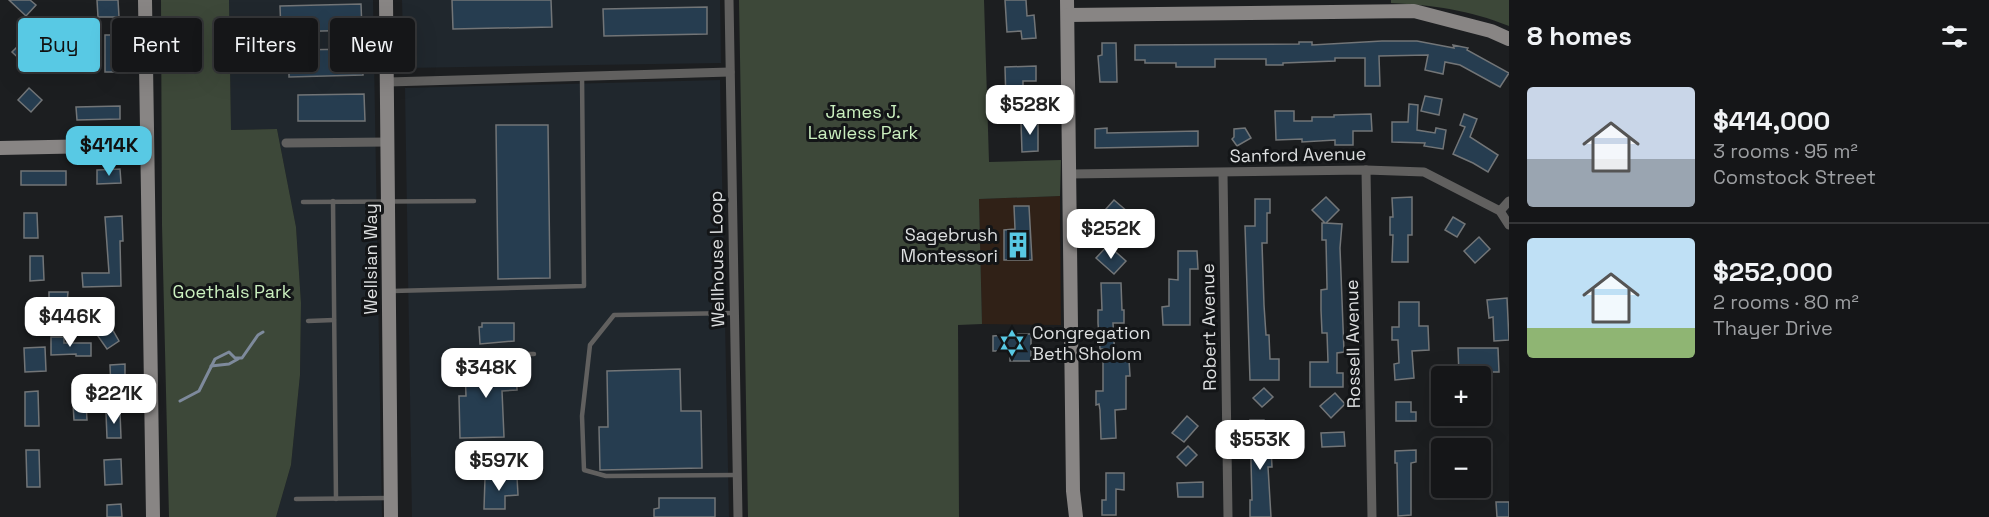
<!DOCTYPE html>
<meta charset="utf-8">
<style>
:root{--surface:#151618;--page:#222325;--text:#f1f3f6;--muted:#9d9fa2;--line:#343537;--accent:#58c9e4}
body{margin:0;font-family:"Space Grotesk",sans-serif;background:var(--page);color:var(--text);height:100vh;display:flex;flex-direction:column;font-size:22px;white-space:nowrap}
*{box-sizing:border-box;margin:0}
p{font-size:20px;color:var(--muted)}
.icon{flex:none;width:33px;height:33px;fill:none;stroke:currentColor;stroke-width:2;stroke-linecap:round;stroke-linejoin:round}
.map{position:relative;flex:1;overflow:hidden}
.sheet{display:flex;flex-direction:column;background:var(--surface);width:480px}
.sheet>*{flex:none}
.hud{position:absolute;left:18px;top:18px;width:570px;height:54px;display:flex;gap:12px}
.controls{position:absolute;left:1431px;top:366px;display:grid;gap:12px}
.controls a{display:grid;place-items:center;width:60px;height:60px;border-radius:6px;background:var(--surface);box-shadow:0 6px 24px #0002,0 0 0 2px var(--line);font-size:30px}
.price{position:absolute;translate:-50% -51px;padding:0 14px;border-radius:12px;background:#fff;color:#222;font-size:20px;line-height:39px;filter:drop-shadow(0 2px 3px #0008)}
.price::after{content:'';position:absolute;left:50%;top:36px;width:18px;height:14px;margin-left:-9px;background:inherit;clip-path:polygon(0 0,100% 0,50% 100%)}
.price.active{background:var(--accent);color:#111}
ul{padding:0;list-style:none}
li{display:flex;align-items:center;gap:18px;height:150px;padding:0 18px}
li+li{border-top:2px solid var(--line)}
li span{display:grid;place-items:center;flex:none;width:168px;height:120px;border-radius:6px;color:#555}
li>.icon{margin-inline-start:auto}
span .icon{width:72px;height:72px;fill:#fffc;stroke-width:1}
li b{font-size:26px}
h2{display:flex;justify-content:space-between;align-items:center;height:72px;padding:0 18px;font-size:26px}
.pill{padding:0 21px;border-radius:6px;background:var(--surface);box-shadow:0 6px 24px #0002,0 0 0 2px var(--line);font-size:21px;line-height:54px}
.pill.active{background:var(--accent);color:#111}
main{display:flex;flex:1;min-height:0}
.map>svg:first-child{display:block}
.built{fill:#20272d}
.education{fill:#302117}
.green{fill:#3d4839}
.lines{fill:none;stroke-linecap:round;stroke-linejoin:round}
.stream{stroke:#7e8a9c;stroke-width:3}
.building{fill:#263d50;stroke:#727577;stroke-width:1.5}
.lane{stroke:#61605f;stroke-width:4.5}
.street{stroke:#61605f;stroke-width:9}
.secondary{stroke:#888584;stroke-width:14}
.labels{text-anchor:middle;stroke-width:6;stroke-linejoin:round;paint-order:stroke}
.park-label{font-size:18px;fill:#caefbf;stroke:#131517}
.street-label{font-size:18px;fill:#dddfe0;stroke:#131517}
.poi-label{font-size:18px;fill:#dddfe0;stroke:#131517;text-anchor:end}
</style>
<main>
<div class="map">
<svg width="1509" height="517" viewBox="0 0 1509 517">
<rect width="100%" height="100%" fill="#1c1e20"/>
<g class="built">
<polygon points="229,0 373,0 382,517 276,517 291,465 300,375 301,303 296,227 277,129 231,130"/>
<polygon points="402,0 720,0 721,63 404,68"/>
<polygon points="720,80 729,517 412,517 405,88"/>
</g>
<polygon class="education" points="1060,196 1061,325 982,324 979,199"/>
<g class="green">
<polygon points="161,0 229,0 231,130 277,129 296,227 301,303 300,375 291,465 276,517 169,517 162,225"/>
<polygon points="739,0 984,0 989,162 1061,160 1060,196 979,199 982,324 958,325 959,517 748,517"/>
<path d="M 1391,0 L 1509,0 L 1509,26 C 1469,10 1433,5 1391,3 Z"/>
</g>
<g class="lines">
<g class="stream">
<polyline points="211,366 229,364 238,359"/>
<polyline points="180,401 199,391 215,359 229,352 235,358 242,358 258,335 263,332"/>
</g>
</g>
<g class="building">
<polygon points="9,0 30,0 36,5 26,16"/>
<polygon points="97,0 118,0 119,17 98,17"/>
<polygon points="452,0 551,0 552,27 453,29"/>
<polygon points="1005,0 1026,0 1027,16 1034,15 1036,38 1022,39 1021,31 1007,32"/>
<polygon points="361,4 362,30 281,32 280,6"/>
<polygon points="707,7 707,34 604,36 603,9"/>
<rect x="105" y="35" width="15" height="37"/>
<polygon points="23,41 37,54 27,66 12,52"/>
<polygon points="1382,41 1417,41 1454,48 1453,45 1468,48 1467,50 1509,73 1500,87 1460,65 1445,62 1443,74 1425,70 1428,55 1379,56 1380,86 1365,86 1365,58 1335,58 1335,61 1283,63 1283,65 1266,65 1266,59 1215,59 1215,67 1176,67 1176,63 1145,63 1145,60 1135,60 1135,45 1299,44 1299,42 1312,42 1312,45"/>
<polygon points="1102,43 1116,43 1117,82 1100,82 1098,56 1102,55"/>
<polygon points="362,49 363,75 289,77 289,50"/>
<polygon points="1036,66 1036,81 1023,81 1023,101 1006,102 1005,67"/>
<polygon points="29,88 42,100 31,112 18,100"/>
<polygon points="364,94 365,121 298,121 298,95"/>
<polygon points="1425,96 1442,99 1439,115 1421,111"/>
<polygon points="1409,104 1418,105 1417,130 1435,133 1436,128 1446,130 1443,149 1424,146 1425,143 1392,142 1392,122 1408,122"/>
<polygon points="120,106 120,119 77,120 76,107"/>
<polygon points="1275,111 1294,111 1294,121 1312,121 1312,117 1334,117 1334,115 1371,114 1372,131 1353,131 1353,145 1335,145 1335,140 1302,142 1302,139 1276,140"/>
<polygon points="1464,114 1477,119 1470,137 1498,155 1488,172 1473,163 1453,154 1465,127 1460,125"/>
<polygon points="1038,121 1038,151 1022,152 1021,122"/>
<polygon points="496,125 548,125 550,278 498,279"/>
<polygon points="1107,128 1107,133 1198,131 1198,146 1095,148 1095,129"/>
<polygon points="1245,128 1251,138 1237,146 1232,139 1234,137 1234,129"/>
<polygon points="120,169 121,183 97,184 97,170"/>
<rect x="21" y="171" width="45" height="14"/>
<polygon points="1326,197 1339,210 1326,223 1342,224 1340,248 1344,352 1337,353 1337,373 1343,373 1343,387 1310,387 1310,362 1328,362 1327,333 1322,333 1321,310 1321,290 1327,289 1327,286 1326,240 1322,240 1322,223 1325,223 1312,210"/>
<polygon points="1412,197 1412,235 1408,235 1408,262 1392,262 1393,235 1390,235 1390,217 1393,217 1392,198"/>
<polygon points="1255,199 1270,199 1270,213 1267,213 1267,243 1262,243 1264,305 1266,335 1269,335 1270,359 1279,359 1279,380 1250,380 1245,226 1255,226"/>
<polygon points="1114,200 1135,218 1124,230 1116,224 1111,230 1098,218"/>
<polygon points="1014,206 1029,206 1032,260 1004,260 1004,230 1015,229"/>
<polygon points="24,213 37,213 38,238 24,238"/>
<polygon points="122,216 123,241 120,241 121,286 83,287 82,273 109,273 105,217"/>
<polygon points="1453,217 1465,224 1457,237 1445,230"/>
<polygon points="1479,237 1490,249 1475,263 1464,251"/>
<polygon points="1108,245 1126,261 1114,274 1096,258"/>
<polygon points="1178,251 1197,251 1198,269 1190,269 1190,325 1163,325 1162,307 1169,306 1169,279 1178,280"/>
<polygon points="30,256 43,256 44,280 30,281"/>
<polygon points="1101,283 1121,283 1122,310 1124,310 1124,323 1113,323 1115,360 1129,360 1130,376 1126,376 1126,409 1115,410 1116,438 1101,439 1100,410 1099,404 1096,405 1096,391 1103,391 1103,349 1100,349 1098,323 1098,310 1102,310"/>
<polygon points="49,292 68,292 67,303 49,303"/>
<polygon points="1507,298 1509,340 1494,341 1493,317 1489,318 1487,300"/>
<rect x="31" y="302" width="13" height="23"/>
<polygon points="1399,302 1419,302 1419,326 1428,326 1429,350 1412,351 1414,378 1395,380 1394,364 1399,363 1398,340 1392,340 1392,327 1399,327"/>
<polygon points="97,311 101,317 104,315 107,320 119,341 107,349 86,319"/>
<polygon points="482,323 514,323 514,341 480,344 479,327 482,327"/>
<polygon points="1017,334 1031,334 1031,361 1010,361 1010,351 993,351 993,336"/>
<polygon points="51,337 64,337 64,343 91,343 91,356 76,356 76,354 51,355"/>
<polygon points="45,347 46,371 25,372 24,348"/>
<polygon points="1458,348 1498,348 1499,372 1486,372 1484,376 1459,376"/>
<polygon points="502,359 516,359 517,390 502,391 504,437 460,438 459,396 466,396 465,366 502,365"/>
<polygon points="125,364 125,389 111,389 110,365"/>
<polygon points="680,369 681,411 701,411 702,468 600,470 599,427 608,427 607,371"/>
<polygon points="85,387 87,420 74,420 72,388"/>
<polygon points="1264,388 1273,397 1262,407 1253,398"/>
<polygon points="38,391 39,426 25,426 25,392"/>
<polygon points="1335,393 1345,404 1331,418 1320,406"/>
<polygon points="1396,402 1411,402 1411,412 1416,412 1416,421 1396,421"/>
<polygon points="120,412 121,438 107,438 106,413"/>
<polygon points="1187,416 1198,426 1184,442 1172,433"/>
<polygon points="1250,420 1264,420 1265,448 1271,448 1272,467 1268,467 1271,517 1250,517 1250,500 1252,500"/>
<polygon points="1344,432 1345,446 1322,447 1321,433"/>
<polygon points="1188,446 1197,455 1186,466 1177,457"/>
<polygon points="26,450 39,450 40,487 27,487"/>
<polygon points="1416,450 1416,462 1411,463 1411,515 1398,516 1397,463 1395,463 1395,451"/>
<polygon points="121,459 122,484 105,485 104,460"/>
<polygon points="1106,473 1124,473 1124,490 1116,489 1116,515 1102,515 1102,500 1106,500"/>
<polygon points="517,477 518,495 505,496 505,509 484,509 485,478"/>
<polygon points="1203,482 1203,497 1178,497 1177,483"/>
<polygon points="659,498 715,498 715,517 654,517 654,509 659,508"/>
<polygon points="1496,502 1509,502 1509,517 1497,517"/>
<polygon points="121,504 122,517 107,517 107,505"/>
</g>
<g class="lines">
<g class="lane">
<polyline points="333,201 336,499"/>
<polyline points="303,202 474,201"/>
<polyline points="392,291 584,286 582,76"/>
<polyline points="735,313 614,315 590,345 582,416 584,470 606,476 737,475"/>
<polyline points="308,321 334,320"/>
<polyline points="452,367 452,354 534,354"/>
<polyline points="296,499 388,498"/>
</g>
<g class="street">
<polyline points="729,0 738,517"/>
<polyline points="388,82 730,72"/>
<polyline points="286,143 388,142"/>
<polyline points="1366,170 1372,517"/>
<polyline points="1223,173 1228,517"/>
<polyline points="1070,174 1366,170 1424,172 1500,211 1509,225"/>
<polyline points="1500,211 1509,201"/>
</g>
<g class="secondary">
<polyline points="145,0 153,517"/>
<polyline points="386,0 391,517"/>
<polyline points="1067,0 1073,491 1076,517"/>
<polyline points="1068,15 1414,11 1491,31 1509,39"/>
<polyline points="0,148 147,145"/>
</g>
</g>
<defs>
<g id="building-bare" transform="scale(2.07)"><path d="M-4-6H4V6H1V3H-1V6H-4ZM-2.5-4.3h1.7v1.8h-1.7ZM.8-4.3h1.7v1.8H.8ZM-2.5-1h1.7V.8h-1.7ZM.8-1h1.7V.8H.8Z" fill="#58c9e4" stroke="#131517" stroke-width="2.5" paint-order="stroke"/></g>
<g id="synagogue-bare" transform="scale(2.07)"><path d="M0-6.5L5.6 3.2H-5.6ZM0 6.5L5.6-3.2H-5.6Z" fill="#58c9e4" stroke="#131517" stroke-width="2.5" paint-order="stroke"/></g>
</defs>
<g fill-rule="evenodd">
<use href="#building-bare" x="1018" y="245"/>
<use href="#synagogue-bare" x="1012" y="343"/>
</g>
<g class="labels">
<g class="park-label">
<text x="863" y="118">James J.<tspan x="863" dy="21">Lawless Park</tspan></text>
<text x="232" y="298">Goethals Park</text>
</g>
<g class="street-label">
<text transform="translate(1298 155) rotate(-1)" y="6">Sanford Avenue</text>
<text transform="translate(371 259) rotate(-90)" y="6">Wellsian Way</text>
<text transform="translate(717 259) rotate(-91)" y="6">Wellhouse Loop</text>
<text transform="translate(1209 327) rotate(-91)" y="6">Robert Avenue</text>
<text transform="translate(1353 344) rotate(-91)" y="6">Rossell Avenue</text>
</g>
<g class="poi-label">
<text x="998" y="241">Sagebrush<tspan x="998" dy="21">Montessori</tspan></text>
<text x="1032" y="339" text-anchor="start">Congregation<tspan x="1032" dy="21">Beth Sholom</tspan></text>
</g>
</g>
</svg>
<div class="controls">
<a>+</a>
<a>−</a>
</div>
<b class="price" style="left:1030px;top:136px">$528K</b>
<b class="price active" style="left:109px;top:177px">$414K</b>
<b class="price" style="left:1111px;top:260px">$252K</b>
<b class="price" style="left:70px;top:348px">$446K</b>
<b class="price" style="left:486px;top:399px">$348K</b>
<b class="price" style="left:114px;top:425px">$221K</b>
<b class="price" style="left:1260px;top:471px">$553K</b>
<b class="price" style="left:499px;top:492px">$597K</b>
<div class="hud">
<a class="pill active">Buy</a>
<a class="pill">Rent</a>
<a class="pill">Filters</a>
<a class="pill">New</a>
</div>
</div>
<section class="sheet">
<h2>8 homes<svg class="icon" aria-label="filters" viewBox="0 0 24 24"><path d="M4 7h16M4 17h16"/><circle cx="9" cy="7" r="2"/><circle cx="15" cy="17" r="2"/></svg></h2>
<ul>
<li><span style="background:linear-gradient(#c9d6e8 60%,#9aa5b1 0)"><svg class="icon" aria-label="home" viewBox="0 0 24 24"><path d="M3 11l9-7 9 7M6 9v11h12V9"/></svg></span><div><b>$414,000</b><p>3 rooms · 95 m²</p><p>Comstock Street</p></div></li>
<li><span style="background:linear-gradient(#bfe0f5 75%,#8fb573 0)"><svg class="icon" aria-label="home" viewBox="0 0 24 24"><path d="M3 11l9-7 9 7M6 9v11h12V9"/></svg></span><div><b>$252,000</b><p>2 rooms · 80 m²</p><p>Thayer Drive</p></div></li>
</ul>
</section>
</main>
